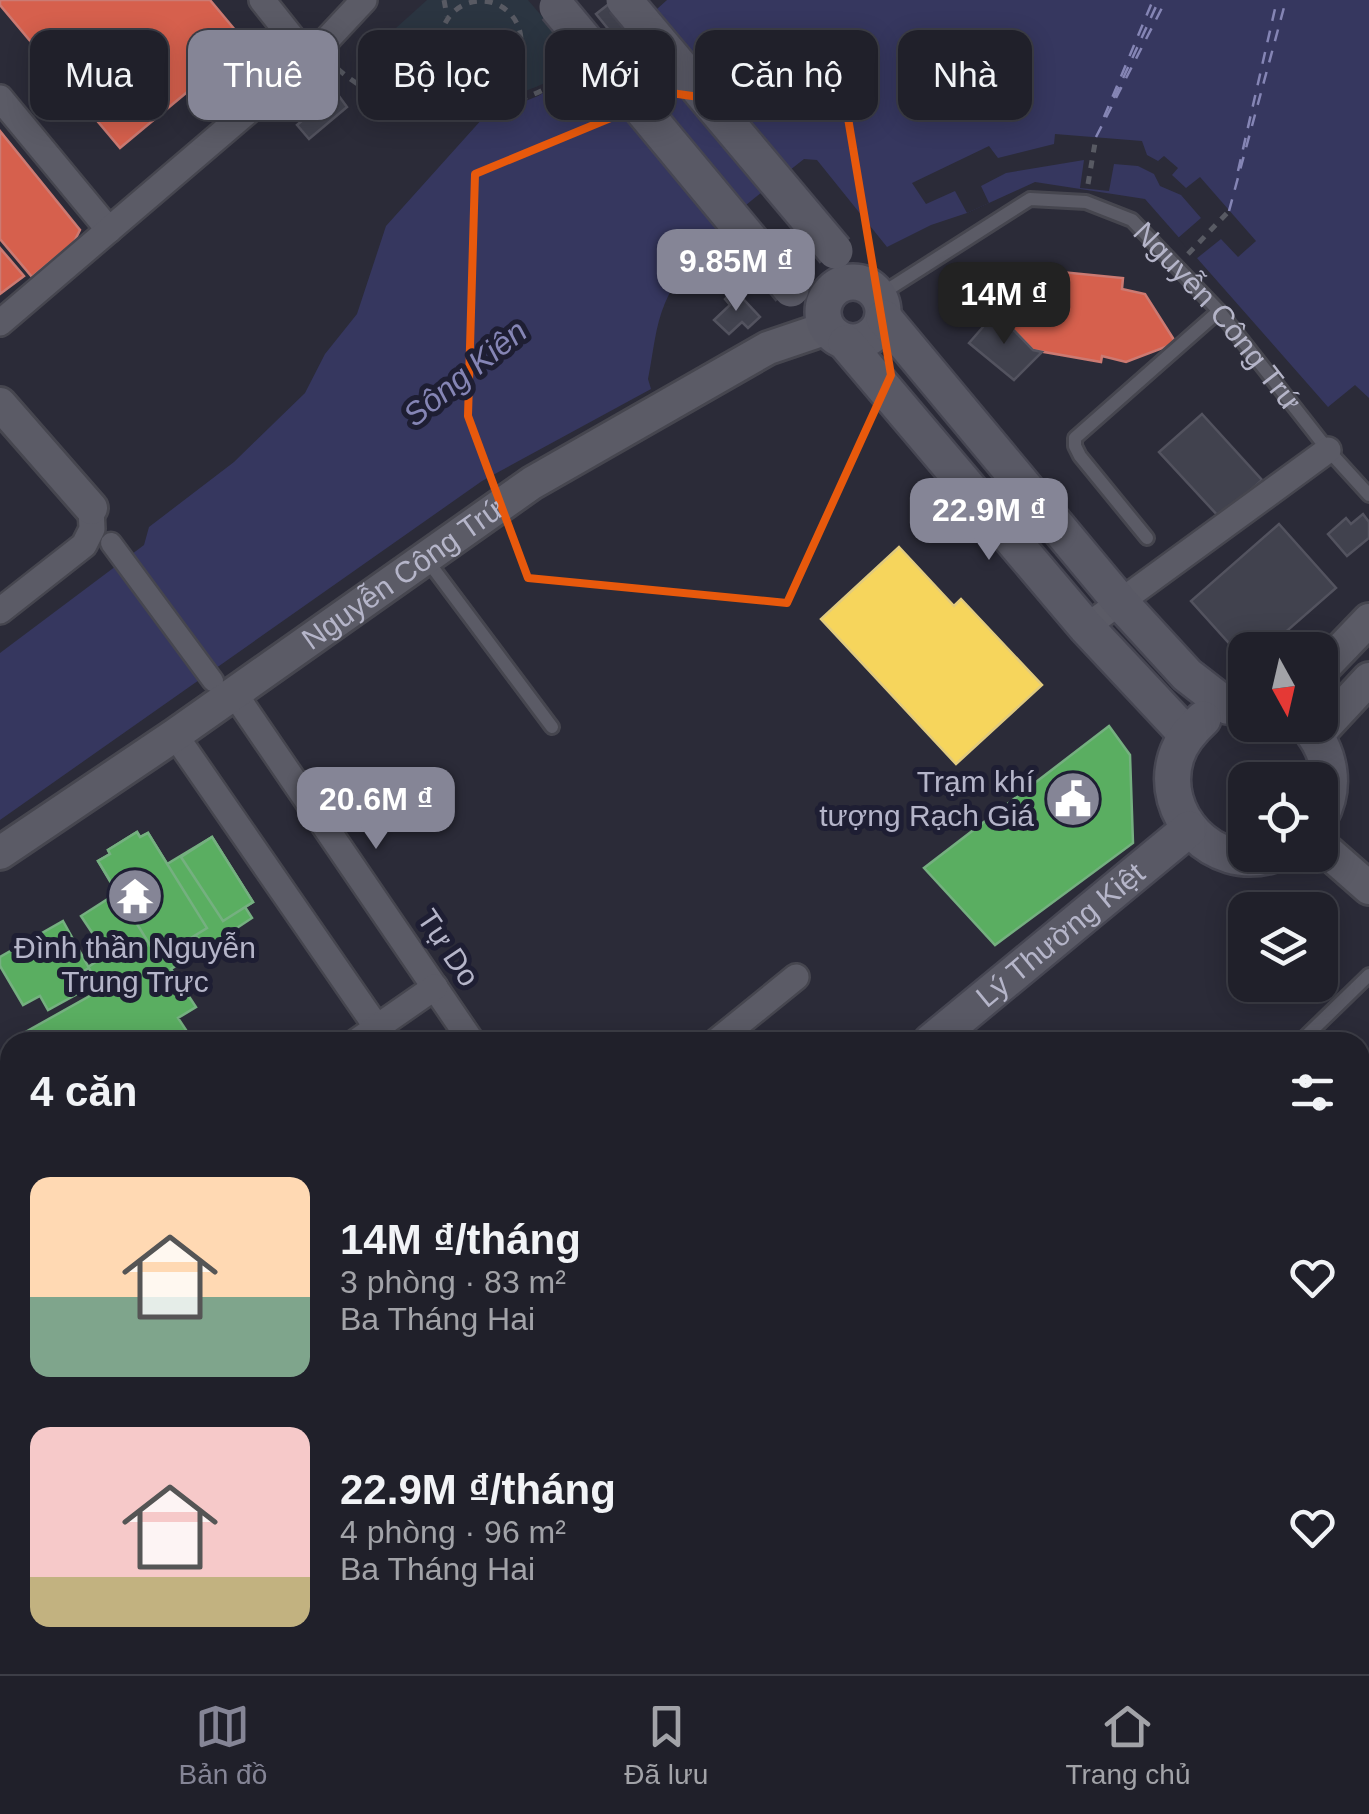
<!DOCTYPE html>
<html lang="vi">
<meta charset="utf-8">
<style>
:root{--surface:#20202a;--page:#2d2d36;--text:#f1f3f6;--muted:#a2a3a8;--line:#3d3e47;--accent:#858596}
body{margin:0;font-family:Helvetica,sans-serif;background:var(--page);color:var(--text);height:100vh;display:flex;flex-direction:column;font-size:38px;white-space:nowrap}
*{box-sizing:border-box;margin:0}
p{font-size:32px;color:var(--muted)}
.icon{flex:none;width:55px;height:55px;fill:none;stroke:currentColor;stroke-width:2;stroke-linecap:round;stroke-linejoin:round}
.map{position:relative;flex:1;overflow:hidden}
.panel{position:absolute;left:0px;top:1032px;width:1370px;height:642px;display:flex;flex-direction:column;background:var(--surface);border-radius:30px 30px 0 0;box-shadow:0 5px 25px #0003,0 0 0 2px var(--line)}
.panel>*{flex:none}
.top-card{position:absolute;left:30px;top:30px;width:1310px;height:90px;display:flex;gap:20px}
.needle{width:65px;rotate:172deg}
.buttons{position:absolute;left:1228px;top:632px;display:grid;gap:20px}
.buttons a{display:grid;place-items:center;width:110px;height:110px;border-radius:20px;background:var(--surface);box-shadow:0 5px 25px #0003,0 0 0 2px var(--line);font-size:50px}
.price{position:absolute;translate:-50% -85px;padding:0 22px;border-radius:20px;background:var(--accent);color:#fff;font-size:32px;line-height:65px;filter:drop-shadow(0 2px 5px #0008)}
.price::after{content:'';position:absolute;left:50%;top:60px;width:30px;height:22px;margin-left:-15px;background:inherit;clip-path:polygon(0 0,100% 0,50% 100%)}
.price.active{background:#222;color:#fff}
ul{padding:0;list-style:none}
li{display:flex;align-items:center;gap:30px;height:250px;padding:0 30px}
li span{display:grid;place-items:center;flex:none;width:280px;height:200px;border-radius:20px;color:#555}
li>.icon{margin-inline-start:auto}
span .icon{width:120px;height:120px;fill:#fffc;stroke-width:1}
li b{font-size:42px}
h2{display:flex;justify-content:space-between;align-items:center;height:120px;padding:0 30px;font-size:42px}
.chip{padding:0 35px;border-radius:20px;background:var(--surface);box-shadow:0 5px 25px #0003,0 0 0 2px var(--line);font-size:35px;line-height:90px}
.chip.active{background:var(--accent);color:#fff}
.dock{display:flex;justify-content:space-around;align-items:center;height:140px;border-top:2px solid var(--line);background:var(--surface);font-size:28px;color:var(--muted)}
.dock a{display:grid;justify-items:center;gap:5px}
.dock .active{color:var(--accent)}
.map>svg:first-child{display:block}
.green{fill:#2b3541}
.water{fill:#36375f}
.pier{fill:#2b2b38}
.homes{fill:#f6d55c;stroke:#e2cb7d;stroke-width:2.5}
.shops{fill:#d6604d;stroke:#cc7a72;stroke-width:2.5}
.schools{fill:#4393c3;stroke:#659dc5;stroke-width:2.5}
.public{fill:#5aae61;stroke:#75b080;stroke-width:2.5}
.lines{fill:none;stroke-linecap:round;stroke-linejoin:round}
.ferry{stroke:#8585b5;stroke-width:2.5;stroke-dasharray:12 10;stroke-linecap:butt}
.building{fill:#41424e;stroke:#53535f;stroke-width:2.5}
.service-casing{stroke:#46464f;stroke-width:18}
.pedestrian-casing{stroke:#46464f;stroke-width:25}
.minor-casing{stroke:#46464f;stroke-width:30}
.tertiary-casing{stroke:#46464f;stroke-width:38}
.secondary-casing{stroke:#464652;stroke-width:40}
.path{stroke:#585a63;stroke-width:5;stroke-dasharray:8 8;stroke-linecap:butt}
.service{stroke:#5b5b66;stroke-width:12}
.pedestrian{stroke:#5b5b66;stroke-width:20}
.minor{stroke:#5b5b66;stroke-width:25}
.tertiary{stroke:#5b5b66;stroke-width:32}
.secondary{stroke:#595965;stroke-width:35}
.secondary-bridge-casing{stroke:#464652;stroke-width:40;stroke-linecap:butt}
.secondary-bridge{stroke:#595965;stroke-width:35}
.marked{fill:none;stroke:#e8590c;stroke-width:8;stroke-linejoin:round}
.labels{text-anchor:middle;stroke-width:10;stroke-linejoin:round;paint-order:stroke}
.street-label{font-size:30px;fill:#b5b5c9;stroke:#1e1e33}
.poi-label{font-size:30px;fill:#b5b5c9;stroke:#1e1e33;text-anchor:end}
.water-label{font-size:32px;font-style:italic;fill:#8585b5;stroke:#1e1e33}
</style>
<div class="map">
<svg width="1369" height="1674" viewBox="0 0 1369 1674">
<rect width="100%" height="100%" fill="#2b2b38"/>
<path class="green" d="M 427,0 L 528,0 L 576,56 L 577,62 C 528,107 409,121 357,77 L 356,64 Z"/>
<path class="water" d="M 667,0 L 1369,0 L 1369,398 L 1355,385 L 1328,407 L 1145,199 L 1035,182 L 967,213 L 931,225 L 887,247 L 817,160 L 804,159 C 752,201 693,239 665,303 C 655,326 653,355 648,379 L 651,389 L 482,481 L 0,820 L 0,653 L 144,545 L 149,527 L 234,462 L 305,393 L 325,354 L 357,314 L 386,226 L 483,118 L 538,96 L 573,76 L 626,37 Z"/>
<polygon class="pier" points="1055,134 1142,141 1147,155 1158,161 1164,156 1178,168 1172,175 1186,188 1200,177 1256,241 1238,257 1221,239 1196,259 1178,238 1201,218 1181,195 1160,186 1154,174 1138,166 1114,164 1109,191 1080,188 1084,160 1006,173 981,186 989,203 967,213 955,191 926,204 912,183 989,146 998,158 1054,144"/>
<polygon class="homes" points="899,547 954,606 961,599 1042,685 956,764 821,619"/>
<g class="shops">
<polygon points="0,0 210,0 246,43 120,148 0,5"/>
<polygon points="0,131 80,230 74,242 32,277 0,239"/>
<polygon points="0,248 24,276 0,294"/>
<polygon points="1051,271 1123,278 1122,289 1145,294 1176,343 1126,362 1102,356 1101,362 1033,350 996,312 1022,282 1050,280"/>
</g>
<g class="schools">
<polygon points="1369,1614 1369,1674 1337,1674 1331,1665 1360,1665 1360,1620"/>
<polygon points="1197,1665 1250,1665 1237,1674 1203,1674"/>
</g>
<g class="public">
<polygon points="1109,726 1130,755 1133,843 995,945 924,868"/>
<polygon points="137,832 140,837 148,833 167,864 212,837 253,902 245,907 252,918 205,949 197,937 193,940 200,951 171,969 196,1007 178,1018 194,1042 27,1042 22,1034 102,989 88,967 107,955 81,916 117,893 98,861 110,854 108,850"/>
<polygon points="137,832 140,837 148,833 207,928 158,958 98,861 110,854 108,850"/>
<polygon points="212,837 253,902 223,921 181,857"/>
<polygon points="63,921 89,968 71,978 79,993 48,1010 40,996 23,1005 0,966 0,957"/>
</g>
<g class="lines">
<g class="ferry">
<polyline points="1114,98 1159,0"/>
<polyline points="1104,117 1153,0"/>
<polyline points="1096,137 1166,0"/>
<polyline points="1238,171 1277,0"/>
<polyline points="1229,211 1286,0"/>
</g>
</g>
<g class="building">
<polygon points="610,3 631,31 618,41 596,14"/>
<polygon points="336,92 347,107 309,139 297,125"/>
<polygon points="734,289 760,317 748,328 742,322 729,334 714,320 730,305 725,299"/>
<polygon points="996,312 1033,350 1042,352 1014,380 969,343"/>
<polygon points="1202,414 1262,480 1220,518 1159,452"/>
<polygon points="1363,514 1369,522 1369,538 1347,556 1328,534 1346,518 1351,524"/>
<polygon points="1279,524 1336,588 1265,650 1245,650 1245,661 1191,601"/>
</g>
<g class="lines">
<g class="service-casing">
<g id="service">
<path id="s1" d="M 878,296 L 1030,199 L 1086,202 L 1132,220 L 1219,311 L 1328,450 L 1369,495"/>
<polyline points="1147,538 1080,456 1075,446 1075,438 1219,311"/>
<polyline points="427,560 552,727"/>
<polyline points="1300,1042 1369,975"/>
<polyline points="561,1665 573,1669 585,1665"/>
<polyline points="1041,1674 1052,1665"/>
</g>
</g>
<g class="pedestrian-casing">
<polyline id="pedestrian" points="111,543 213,681"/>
</g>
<g class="minor-casing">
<g id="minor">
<polyline points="262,0 309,59"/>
<polyline points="0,98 109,230"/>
<polyline points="0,323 309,59 364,0"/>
<polyline points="0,611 84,545 92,529 91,508"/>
<polyline points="1086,627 1328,450"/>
<polyline points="234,693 472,1042"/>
<polyline points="175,735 387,1042"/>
<polyline points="356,1042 435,987"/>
<polyline points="716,1042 796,977"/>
<polyline points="0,1078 10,1094"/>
<polyline points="1360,1362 1369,1364"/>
<polyline points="0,1574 10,1592"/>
<polyline points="62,1665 68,1674"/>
<polyline points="386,1665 392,1674"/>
</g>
</g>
<g class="tertiary-casing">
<g id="tertiary">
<polyline points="0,404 91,508"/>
<polyline points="1320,671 1369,620"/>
<polyline points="1316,736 1369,679"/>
<polyline points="1320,845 1369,888"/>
<path id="s2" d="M 0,853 L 175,735 L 532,483 L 768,348 L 827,328"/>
</g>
</g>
<g class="secondary-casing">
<g id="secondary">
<circle cx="853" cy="312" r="30"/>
<polyline points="884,318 1121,603 1187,675 1227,706"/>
<polyline points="846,343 1086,627 1187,735"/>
<path d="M 1203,719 C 1191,730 1181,741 1176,757 C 1158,815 1214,872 1271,855"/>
<path d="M 1307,725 C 1330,751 1337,786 1320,817"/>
<path id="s3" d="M 931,1042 L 1189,829"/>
<polyline points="198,1674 208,1665"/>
</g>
</g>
<g class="path">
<polyline points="444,0 447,16"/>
<circle cx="481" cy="41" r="40"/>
<path d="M 389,35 C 406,49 423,46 440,35"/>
<polyline points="400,43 384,53 381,71 392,81 411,82"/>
<path d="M 338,69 C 392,118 483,121 547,88 C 556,83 565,76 573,71"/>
<polyline points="464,78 469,89 467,107"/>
<path d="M 403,104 C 407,77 423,67 448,66"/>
<polyline points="1088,184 1096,137"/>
<polyline points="1188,254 1229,211"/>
</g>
<use href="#service" class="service"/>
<use href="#pedestrian" class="pedestrian"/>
<use href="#minor" class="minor"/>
<use href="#tertiary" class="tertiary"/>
<use href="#secondary" class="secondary"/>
<g class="secondary-bridge-casing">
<g id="secondary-bridge">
<polyline points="624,0 835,251"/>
<polyline points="557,7 791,289"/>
</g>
</g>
<use href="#secondary-bridge" class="secondary-bridge"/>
</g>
<path class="marked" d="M 671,93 L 848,118 L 891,375 L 787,603 L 528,578 L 468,416 L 475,174 Z"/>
<defs>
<g id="civic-disc" transform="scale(2.875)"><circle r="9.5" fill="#858596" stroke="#1e1e33"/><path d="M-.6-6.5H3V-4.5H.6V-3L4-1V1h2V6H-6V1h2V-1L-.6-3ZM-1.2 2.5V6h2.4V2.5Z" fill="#fff"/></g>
<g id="temple-disc" transform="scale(2.875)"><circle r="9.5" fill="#858596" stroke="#1e1e33"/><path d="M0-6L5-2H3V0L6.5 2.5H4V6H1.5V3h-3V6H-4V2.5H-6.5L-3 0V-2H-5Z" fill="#fff"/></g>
</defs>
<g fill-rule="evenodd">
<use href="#civic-disc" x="1073" y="799"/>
<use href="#temple-disc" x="135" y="896"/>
</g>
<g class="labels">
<g class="street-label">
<text dy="10" stroke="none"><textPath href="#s1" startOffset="415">Nguyễn Công Trứ</textPath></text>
<text dy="10" stroke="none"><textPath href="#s2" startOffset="490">Nguyễn Công Trứ</textPath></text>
<text dy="10" stroke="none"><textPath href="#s3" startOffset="168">Lý Thường Kiệt</textPath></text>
<text transform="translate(448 948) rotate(56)" y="10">Tự Do</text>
</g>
<g class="poi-label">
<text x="1034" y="792">Trạm khí<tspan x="1034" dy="34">tượng Rạch Giá</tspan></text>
<text x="135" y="958" text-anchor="middle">Đình thần Nguyễn<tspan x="135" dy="34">Trung Trực</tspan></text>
</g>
<g class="water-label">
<text transform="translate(465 373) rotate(-39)" y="11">Sông Kiên</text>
</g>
</g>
</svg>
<div class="buttons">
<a><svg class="needle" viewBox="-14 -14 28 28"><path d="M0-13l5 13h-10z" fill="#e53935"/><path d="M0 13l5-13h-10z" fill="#a2a3a8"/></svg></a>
<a><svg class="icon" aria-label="locate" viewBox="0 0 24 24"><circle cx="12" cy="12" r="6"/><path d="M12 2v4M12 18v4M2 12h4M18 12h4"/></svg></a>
<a><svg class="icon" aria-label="layers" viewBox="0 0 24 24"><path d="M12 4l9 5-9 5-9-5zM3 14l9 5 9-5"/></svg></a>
</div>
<b class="price" style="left:736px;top:314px">9.85M ₫</b>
<b class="price active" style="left:1004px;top:347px">14M ₫</b>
<b class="price" style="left:989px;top:563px">22.9M ₫</b>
<b class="price" style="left:376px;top:852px">20.6M ₫</b>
<div class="top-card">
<a class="chip">Mua</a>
<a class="chip active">Thuê</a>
<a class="chip">Bộ lọc</a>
<a class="chip">Mới</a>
<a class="chip">Căn hộ</a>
<a class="chip">Nhà</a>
</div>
<section class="panel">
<h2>4 căn<svg class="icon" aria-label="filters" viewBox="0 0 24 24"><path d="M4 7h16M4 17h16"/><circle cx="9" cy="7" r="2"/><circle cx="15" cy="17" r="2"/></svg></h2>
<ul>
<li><span style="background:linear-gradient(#ffd9b3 60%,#7fa58c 0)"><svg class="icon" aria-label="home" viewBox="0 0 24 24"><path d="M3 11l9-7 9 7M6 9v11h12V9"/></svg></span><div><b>14M ₫/tháng</b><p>3 phòng · 83 m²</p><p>Ba Tháng Hai</p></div><svg class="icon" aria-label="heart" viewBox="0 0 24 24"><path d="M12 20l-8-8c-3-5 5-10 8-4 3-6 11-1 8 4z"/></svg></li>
<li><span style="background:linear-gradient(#f6c9c9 75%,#c2b280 0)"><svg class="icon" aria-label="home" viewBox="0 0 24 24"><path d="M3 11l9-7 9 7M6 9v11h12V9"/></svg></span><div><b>22.9M ₫/tháng</b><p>4 phòng · 96 m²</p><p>Ba Tháng Hai</p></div><svg class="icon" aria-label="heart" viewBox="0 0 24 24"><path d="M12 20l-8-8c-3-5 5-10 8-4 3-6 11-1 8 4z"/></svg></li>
</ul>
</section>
</div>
<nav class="dock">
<a class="active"><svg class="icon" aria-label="map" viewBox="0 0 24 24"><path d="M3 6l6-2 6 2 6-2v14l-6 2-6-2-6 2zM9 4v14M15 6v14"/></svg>Bản đồ</a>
<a><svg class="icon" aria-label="saved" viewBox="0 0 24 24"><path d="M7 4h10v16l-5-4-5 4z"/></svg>Đã lưu</a>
<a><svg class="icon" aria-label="home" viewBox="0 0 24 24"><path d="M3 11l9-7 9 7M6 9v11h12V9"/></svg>Trang chủ</a>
</nav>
